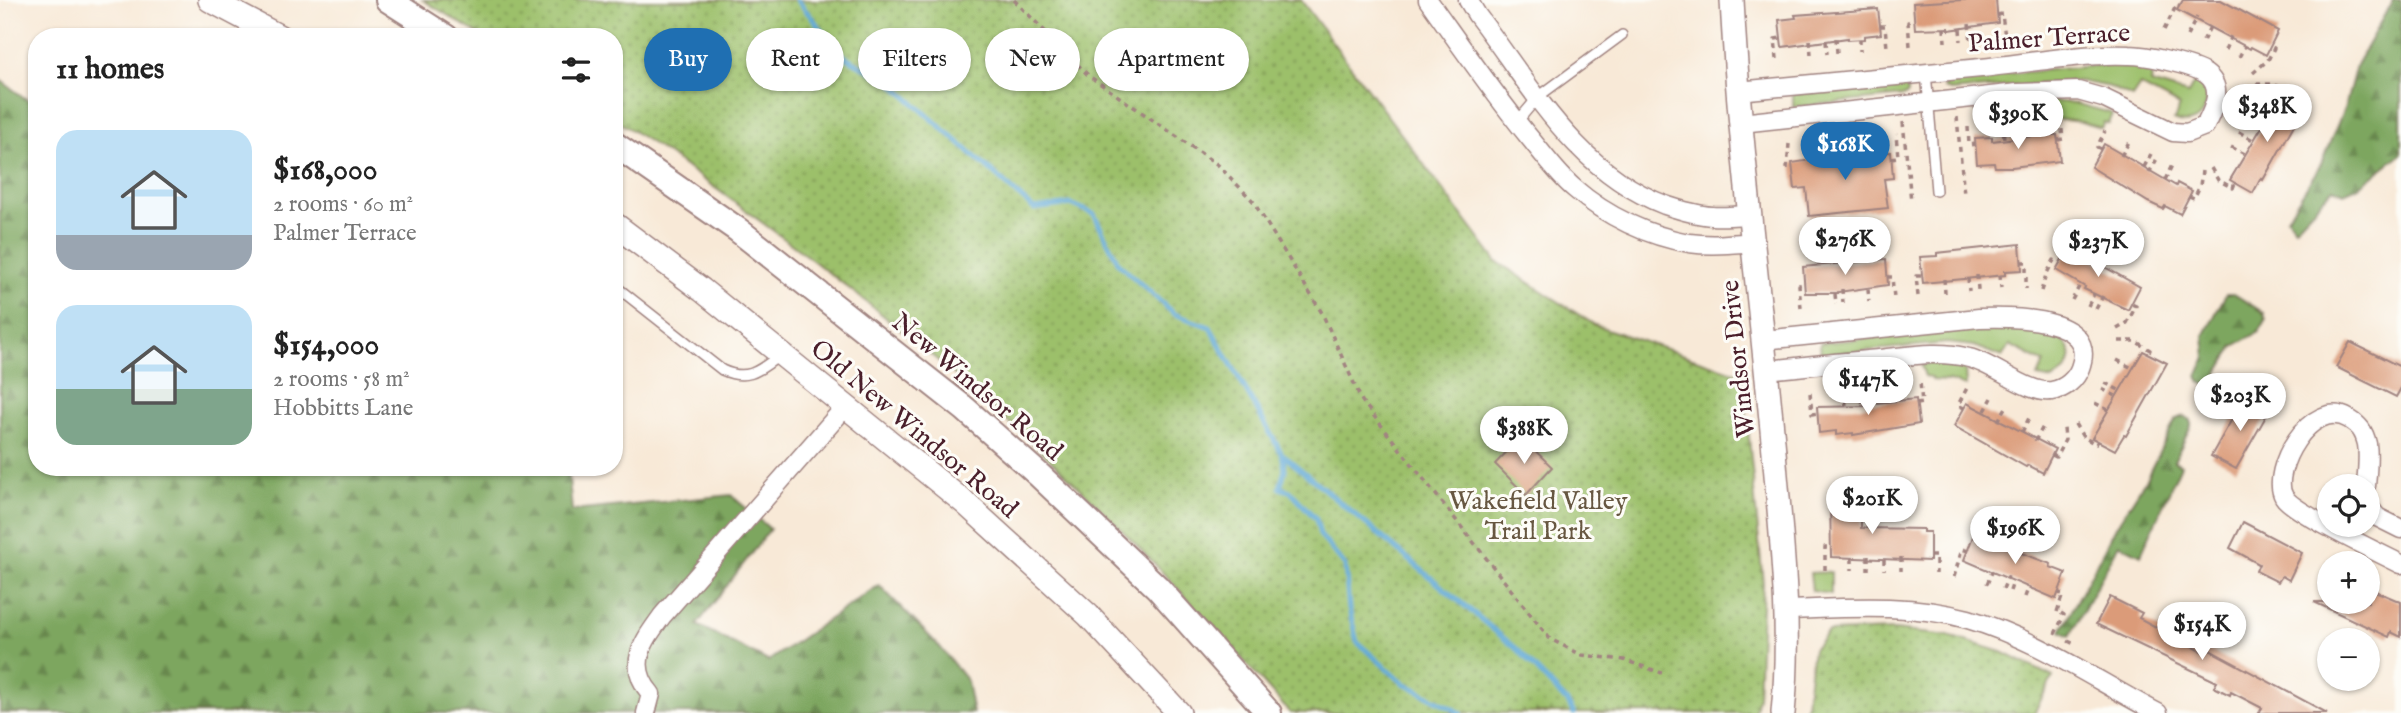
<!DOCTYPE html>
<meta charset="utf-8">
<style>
:root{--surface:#fff;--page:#f2f2f2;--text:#222;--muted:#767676;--accent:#1f6fb2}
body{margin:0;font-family:"IM FELL English",serif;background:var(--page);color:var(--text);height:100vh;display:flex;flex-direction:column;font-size:26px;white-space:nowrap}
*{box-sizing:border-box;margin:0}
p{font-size:23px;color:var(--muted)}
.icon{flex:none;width:38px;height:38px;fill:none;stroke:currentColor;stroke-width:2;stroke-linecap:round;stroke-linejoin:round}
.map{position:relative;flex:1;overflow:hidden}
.panel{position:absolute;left:28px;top:28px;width:595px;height:448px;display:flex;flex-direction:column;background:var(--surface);border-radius:28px;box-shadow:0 2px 5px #0004}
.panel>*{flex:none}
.banner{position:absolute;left:644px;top:28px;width:665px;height:63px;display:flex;gap:14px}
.fabs{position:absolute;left:2317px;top:474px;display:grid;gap:14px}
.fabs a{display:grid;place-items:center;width:63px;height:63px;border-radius:50%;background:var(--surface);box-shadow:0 2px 5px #0004;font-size:35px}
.price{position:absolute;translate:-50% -60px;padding:0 16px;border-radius:24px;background:#fff;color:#222;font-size:23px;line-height:46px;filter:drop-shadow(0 2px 4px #0008)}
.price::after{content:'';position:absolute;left:50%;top:42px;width:21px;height:16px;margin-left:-10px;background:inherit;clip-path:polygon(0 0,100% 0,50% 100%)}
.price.selected{background:var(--accent);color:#fff}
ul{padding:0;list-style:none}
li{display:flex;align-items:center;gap:21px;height:175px;padding:0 28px}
li span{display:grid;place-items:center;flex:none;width:196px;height:140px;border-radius:21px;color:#555}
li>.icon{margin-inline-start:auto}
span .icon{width:84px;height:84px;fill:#fffc;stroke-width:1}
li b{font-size:30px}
h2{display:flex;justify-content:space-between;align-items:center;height:84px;padding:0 28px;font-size:30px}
.tag{padding:0 24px;border-radius:32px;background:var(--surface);box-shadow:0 2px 5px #0004;font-size:24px;line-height:63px}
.tag.selected{background:var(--accent);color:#fff}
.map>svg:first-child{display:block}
.grass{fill:#9cc06a;stroke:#73704a;stroke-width:2}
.forest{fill:url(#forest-firs);stroke:#646244;stroke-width:2}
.park{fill:url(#park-dots);stroke:#73704a;stroke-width:2}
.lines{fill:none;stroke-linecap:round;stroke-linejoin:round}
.stream{stroke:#5ea8d6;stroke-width:5}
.building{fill:#db9b79}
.service-casing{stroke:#a18481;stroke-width:12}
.minor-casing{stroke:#a18481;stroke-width:21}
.tertiary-casing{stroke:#a18481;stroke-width:26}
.secondary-casing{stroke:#a18481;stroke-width:28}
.path{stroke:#a18481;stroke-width:3.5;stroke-dasharray:5 5;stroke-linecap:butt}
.service{stroke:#fff;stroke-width:9}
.minor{stroke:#fff;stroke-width:18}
.tertiary{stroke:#fff;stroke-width:23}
.secondary{stroke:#fff;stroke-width:24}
.labels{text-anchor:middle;stroke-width:6;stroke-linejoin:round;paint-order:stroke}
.street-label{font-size:26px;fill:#4a1f2b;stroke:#fdfcf7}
.park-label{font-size:26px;fill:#675741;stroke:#fdfcf7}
</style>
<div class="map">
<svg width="2401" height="713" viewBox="0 0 2401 713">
<defs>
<pattern id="forest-firs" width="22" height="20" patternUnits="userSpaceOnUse" patternTransform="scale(1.75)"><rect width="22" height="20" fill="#7da65e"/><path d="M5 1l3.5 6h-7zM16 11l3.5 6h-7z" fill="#68874e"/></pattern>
<pattern id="park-dots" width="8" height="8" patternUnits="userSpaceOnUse" patternTransform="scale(1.75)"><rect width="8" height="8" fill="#9cc06a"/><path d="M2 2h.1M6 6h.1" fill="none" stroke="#819b57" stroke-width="1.8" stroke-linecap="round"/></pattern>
</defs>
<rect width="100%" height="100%" fill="#fdfcf7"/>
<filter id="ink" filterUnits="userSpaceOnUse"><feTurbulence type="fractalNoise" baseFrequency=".0143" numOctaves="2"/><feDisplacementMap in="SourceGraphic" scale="14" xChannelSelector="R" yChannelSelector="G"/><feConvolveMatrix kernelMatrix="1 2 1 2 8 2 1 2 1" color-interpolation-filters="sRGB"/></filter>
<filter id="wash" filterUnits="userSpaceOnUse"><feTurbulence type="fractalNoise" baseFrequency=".00686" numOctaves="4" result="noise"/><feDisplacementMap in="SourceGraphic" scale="28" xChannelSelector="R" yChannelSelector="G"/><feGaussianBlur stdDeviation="1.57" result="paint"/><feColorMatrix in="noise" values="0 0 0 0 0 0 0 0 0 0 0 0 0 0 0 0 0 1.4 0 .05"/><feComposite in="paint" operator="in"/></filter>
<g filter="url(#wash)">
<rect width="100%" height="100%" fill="#f8e9d7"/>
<g class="grass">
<path d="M 2114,64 L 2153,68 L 2151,83 L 2188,94 L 2195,81 C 2220,97 2200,133 2174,120 L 2180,106 L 2140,85 L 2132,97 L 2110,87 L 2079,81 L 1950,91 L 1944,88 L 1945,81 L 1949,79 Z"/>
<polygon points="1903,84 1908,85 1908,94 1904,96 1793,107 1793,94"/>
<polygon points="2050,101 2074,103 2111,113 2112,116 2109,124 2104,122 2101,128 2081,122 2056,119 2048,104"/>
<path d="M 1999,326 C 2018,327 2076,330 2070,360 C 2068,370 2061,376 2052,380 L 2038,377 L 2044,363 L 2010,345 L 2002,357 L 1974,346 L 1947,343 L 1821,355 L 1820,343 Z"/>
<polygon points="1930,363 1965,368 1966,386 1949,381 1932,380 1932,377 1925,376 1921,365"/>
<polygon points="1831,572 1831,594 1812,591 1810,573"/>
</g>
<g class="forest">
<polygon points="2393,0 2401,0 2401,154 2360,186 2344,193 2333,188 2295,228 2287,218 2321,164 2346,104 2356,65"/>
<polygon points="0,80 37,107 37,467 568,467 572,511 731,495 770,529 697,625 768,661 879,585 940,647 967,681 973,713 0,713"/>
<polygon points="2226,294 2234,294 2264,313 2266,320 2259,332 2234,346 2211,384 2206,385 2200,382 2197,376 2206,358 2204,336"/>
<polygon points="2184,416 2191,420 2191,426 2174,461 2181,465 2141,555 2119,544 2070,636 2061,631 2117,525 2146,479 2176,419"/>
</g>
<g class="park">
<path d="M 423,0 L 1301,0 L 1496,261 L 1595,325 L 1743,375 L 1763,583 L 1758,697 L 1754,713 L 1290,713 C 1226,640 1160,567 1091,499 C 994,404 888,316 779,235 C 725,195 672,155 614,119 L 614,37 L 483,37 Z"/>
<polygon points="1895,630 1949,636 2002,652 2053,677 2034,713 1805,713 1813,649 1828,632"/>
</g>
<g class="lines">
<g class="stream">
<polyline points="797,0 844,56 890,82 1034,209 1071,204 1094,214 1119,264 1174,314 1210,327 1282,454 1285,469 1280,488 1290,491 1316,519 1320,535 1345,566 1349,609 1357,642 1402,682 1461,713"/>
<polyline points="1282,454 1518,650 1567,702 1574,713"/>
</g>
</g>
<g id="blocks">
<g class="building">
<polygon points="1963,0 1996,0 1998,23 1949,30 1949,28 1915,29 1913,3"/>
<polygon points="2183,0 2221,0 2278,31 2266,55 2251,47 2250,49 2177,10"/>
<polygon points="1878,9 1881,34 1864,36 1864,39 1848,40 1848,38 1782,47 1779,20 1796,18 1795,15"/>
<polygon points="2281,95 2304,107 2263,180 2261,178 2253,193 2230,180"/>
<polygon points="2041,135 2057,135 2060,161 2012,167 1995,167 1994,163 1977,164 1975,138 1992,137 1992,141"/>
<polygon points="2104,144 2176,186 2177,183 2192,191 2180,214 2165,206 2163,209 2148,202 2091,167"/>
<polygon points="1891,152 1893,178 1884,179 1888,208 1809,216 1806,188 1795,189 1792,163 1825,158 1825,155"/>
<polygon points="2020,244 2022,270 2005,271 2005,275 1923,283 1920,257 1937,256 1937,253"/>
<polygon points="2069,247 2140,287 2128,310 2084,289 2085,287 2056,270"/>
<polygon points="1886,259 1888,285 1838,292 1838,293 1805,293 1803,267"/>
<polygon points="2350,342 2401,367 2401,388 2396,397 2336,367"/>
<polygon points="2143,351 2167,363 2126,436 2124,435 2115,450 2092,438"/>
<polygon points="2244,398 2269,411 2236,469 2211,456"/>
<polygon points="1916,399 1919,424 1853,435 1853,433 1836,435 1836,431 1819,433 1817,407 1867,406 1866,404"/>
<polygon points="1967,403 2055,449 2043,473 2028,465 2026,467 1954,426"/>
<polygon points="1521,437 1552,467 1526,495 1495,464"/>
<polygon points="1830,497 1861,497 1861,528 1923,529 1923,532 1930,532 1930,561 1831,557"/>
<polygon points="2243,522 2302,553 2289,580 2282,576 2278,582 2256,571 2259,564 2230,548"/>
<polygon points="1974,534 2021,550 2021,553 2051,564 2050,567 2066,573 2056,599 1964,560"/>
<polygon points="2368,588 2401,602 2401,637 2391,632 2389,637 2314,602 2368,602"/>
<polygon points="2110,597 2142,613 2139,618 2203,652 2206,648 2327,713 2259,713 2262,708 2231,692 2230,695 2214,687 2217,682 2096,624"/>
</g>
</g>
</g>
<g filter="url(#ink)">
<use href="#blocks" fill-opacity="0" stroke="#a18481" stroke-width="2"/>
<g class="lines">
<g class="service-casing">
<g id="service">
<polyline points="1926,72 1936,191"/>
<polyline points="1517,122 1538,97 1622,35"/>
<path d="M 614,285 L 722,370 C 748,382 760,370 780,355"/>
</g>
</g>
<g class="minor-casing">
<g id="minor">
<path d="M 1428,0 C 1461,46 1493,93 1529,137 C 1544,155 1557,174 1575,189 C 1606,216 1648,236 1689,243 C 1710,246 1732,244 1753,242"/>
<path d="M 1468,0 L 1477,15 C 1532,87 1576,171 1665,205 C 1680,210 1697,215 1712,216 C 1724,217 1737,215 1750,215"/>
<path d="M 1738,91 C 1819,83 1900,76 1981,68 C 2029,63 2080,53 2129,55 C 2145,55 2193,65 2206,74 C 2225,88 2213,110 2205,126 L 2187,133 L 2173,132 L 2103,98 L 2078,91 L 2018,93 L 1741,123"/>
<path d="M 1764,340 L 1979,318 C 2009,317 2100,315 2080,368 C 2076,379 2065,389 2052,391 C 2030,395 1994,364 1969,358 C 1940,350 1909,356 1879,359 C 1842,362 1805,366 1767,370"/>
<path d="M 2366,486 C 2367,473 2369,457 2367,444 C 2364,431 2359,425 2349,419 C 2311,396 2269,472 2284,497 C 2293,512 2381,554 2401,564"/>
<polyline points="2368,505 2377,517 2401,529"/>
<path d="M 1787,610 C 1847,608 1909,603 1968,619 C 2037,639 2095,680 2158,713"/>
<path d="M 646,713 L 651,694 C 626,665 643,642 662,616 L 846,406"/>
</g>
</g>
<g class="tertiary-casing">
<g id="tertiary">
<polyline points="210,0 280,37"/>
<path d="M 1732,0 C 1740,159 1763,317 1776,475 C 1783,555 1791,633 1783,713"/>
<polyline points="614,224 702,290 965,503 1088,615 1179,713"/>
</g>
</g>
<g class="secondary-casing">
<g id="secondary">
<polyline points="388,0 446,37"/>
<polyline points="614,144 738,230 965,409 1039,475 1157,587 1269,713"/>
</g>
</g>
<g class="path">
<polyline points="1014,0 1089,76 1218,165 1253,201 1322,313 1362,401 1550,639 1582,655 1624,660 1662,673"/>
<polyline points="1997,15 2002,14 2005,37"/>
<polyline points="1969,24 1971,40"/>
<polyline points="1880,26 1885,26 1887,48"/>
<polyline points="1944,28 1945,42"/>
<polyline points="1960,29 1961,41"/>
<polyline points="2164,30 2177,4 2180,6"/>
<polyline points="2187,36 2197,17"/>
<polyline points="1836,38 1837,53"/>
<polyline points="1860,39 1860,51"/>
<polyline points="1810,40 1811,55"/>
<polyline points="1826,41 1827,54"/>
<polyline points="2203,41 2210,27"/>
<polyline points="1910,46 1908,22 1914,21"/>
<polyline points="2225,50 2231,36"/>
<polyline points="2239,57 2245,46"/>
<polyline points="1777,59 1775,39 1781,38"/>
<polyline points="2253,73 2268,60 2274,48 2270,46"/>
<polyline points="2256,84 2274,84 2288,92 2285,97"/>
<polyline points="2254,103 2270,112"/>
<polyline points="1957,117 1964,195"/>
<polyline points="2246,118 2263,127"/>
<polyline points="2026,121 2028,136"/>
<polyline points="1903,122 1911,201"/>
<polyline points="2019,122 2021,140"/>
<polyline points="2003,123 2004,140"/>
<polyline points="1968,127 1969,145 1976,144"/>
<polyline points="2239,132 2253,140"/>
<polyline points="1852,138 1854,155"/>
<polyline points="1860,138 1861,153"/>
<polyline points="1837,140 1838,154"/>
<polyline points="2058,140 2063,139 2061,121"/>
<polyline points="1819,141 1821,158"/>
<polyline points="1789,144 1787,169 1793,168"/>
<polyline points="2231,147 2247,155"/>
<polyline points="2101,149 2097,147 2105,131"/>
<polyline points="2121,156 2129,142"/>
<polyline points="1891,158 1898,157 1896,134"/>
<polyline points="2144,167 2151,154"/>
<polyline points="2211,168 2218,180 2233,188 2235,183"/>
<polyline points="2149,173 2158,157"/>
<polyline points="2165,180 2172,165"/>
<polyline points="2189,196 2194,198 2200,186 2202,171"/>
<polyline points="2021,262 2026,262 2026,289"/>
<polyline points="1977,275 1978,290"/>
<polyline points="2000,275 2001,288"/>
<polyline points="1887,277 1892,277 1894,298"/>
<polyline points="1968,278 1969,291"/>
<polyline points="1944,279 1945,293"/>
<polyline points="1842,289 1843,303"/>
<polyline points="1868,289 1869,301"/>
<polyline points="2041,291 2046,275 2054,260 2059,263"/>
<polyline points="1835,294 1836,304"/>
<polyline points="1918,296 1916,276 1922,276"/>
<polyline points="2072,300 2080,285"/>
<polyline points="2088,306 2094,294"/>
<polyline points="1801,308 1799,285 1804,284"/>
<polyline points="2096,309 2103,296"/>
<polyline points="2117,329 2127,323 2136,306 2131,304"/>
<polyline points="2119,341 2135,341 2150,350 2148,353"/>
<polyline points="2117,360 2132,368"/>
<polyline points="2105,383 2121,391"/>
<polyline points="1894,385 1895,403"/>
<polyline points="1869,387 1870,404"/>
<polyline points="1861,388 1863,407"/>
<polyline points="2102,389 2116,396"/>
<polyline points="1845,390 1846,407"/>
<polyline points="1810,393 1812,414 1818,413"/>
<polyline points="2095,403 2110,411"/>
<polyline points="1916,404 1922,403 1920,382"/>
<polyline points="1964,408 1958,405 1967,388"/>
<polyline points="1985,411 1992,398"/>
<polyline points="1998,421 2007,406"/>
<polyline points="2075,424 2083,437 2096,444 2098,441"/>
<polyline points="2022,432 2029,418"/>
<polyline points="2035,441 2044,425"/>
<polyline points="2052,455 2056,457 2065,440 2064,428"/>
<polyline points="1868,556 1868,570"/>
<polyline points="1930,556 1936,556 1936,574"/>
<polyline points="1901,557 1901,571"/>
<polyline points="1852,558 1852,570"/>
<polyline points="1884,559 1884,570"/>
<polyline points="1825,570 1825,547 1831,547"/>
<polyline points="1954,577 1962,549 1968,551"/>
<polyline points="1987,584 1992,572"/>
<polyline points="2003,589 2008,576"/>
<polyline points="2010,591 2013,582"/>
<polyline points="2025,597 2029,586"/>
<polyline points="2057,612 2063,594 2059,593"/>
<polyline points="2055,634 2064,615 2061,613"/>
<polyline points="2068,641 2077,645"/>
</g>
<use href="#service" class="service"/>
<use href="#minor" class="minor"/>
<use href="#tertiary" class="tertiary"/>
<use href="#secondary" class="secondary"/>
</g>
</g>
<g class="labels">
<g class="street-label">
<text transform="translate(2049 37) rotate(-4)" y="9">Palmer Terrace</text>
<text transform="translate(1737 359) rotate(-96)" y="9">Windsor Drive</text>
<text transform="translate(978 386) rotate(40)" y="9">New Windsor Road</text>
<text transform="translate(915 428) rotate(40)" y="9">Old New Windsor Road</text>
</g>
<g class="park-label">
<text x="1538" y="509">Wakefield Valley<tspan x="1538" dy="30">Trail Park</tspan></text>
</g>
</g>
</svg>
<div class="fabs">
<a><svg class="icon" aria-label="locate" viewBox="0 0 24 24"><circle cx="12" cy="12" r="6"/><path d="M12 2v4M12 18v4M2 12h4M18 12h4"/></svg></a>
<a>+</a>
<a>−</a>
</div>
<b class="price" style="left:2267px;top:144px">$348K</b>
<b class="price" style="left:2018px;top:151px">$390K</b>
<b class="price selected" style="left:1845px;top:182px">$168K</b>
<b class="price" style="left:1845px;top:277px">$276K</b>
<b class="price" style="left:2098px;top:279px">$237K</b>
<b class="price" style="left:1868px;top:417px">$147K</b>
<b class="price" style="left:2240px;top:433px">$203K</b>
<b class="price" style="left:1524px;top:466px">$388K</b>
<b class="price" style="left:1872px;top:536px">$201K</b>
<b class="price" style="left:2015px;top:566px">$196K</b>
<b class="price" style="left:2202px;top:662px">$154K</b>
<div class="banner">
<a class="tag selected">Buy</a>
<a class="tag">Rent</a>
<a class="tag">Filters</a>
<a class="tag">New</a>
<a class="tag">Apartment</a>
</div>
<section class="panel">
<h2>11 homes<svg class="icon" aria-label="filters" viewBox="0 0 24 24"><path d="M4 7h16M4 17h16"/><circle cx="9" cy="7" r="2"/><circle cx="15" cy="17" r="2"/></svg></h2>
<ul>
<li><span style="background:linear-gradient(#bfe0f5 75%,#9aa5b1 0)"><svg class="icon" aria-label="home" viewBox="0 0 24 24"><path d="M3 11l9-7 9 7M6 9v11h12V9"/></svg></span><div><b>$168,000</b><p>2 rooms · 60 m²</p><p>Palmer Terrace</p></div></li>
<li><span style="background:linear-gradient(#bfe0f5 60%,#7fa58c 0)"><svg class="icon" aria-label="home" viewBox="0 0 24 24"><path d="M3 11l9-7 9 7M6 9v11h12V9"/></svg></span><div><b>$154,000</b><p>2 rooms · 58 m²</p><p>Hobbitts Lane</p></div></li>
</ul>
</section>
</div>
